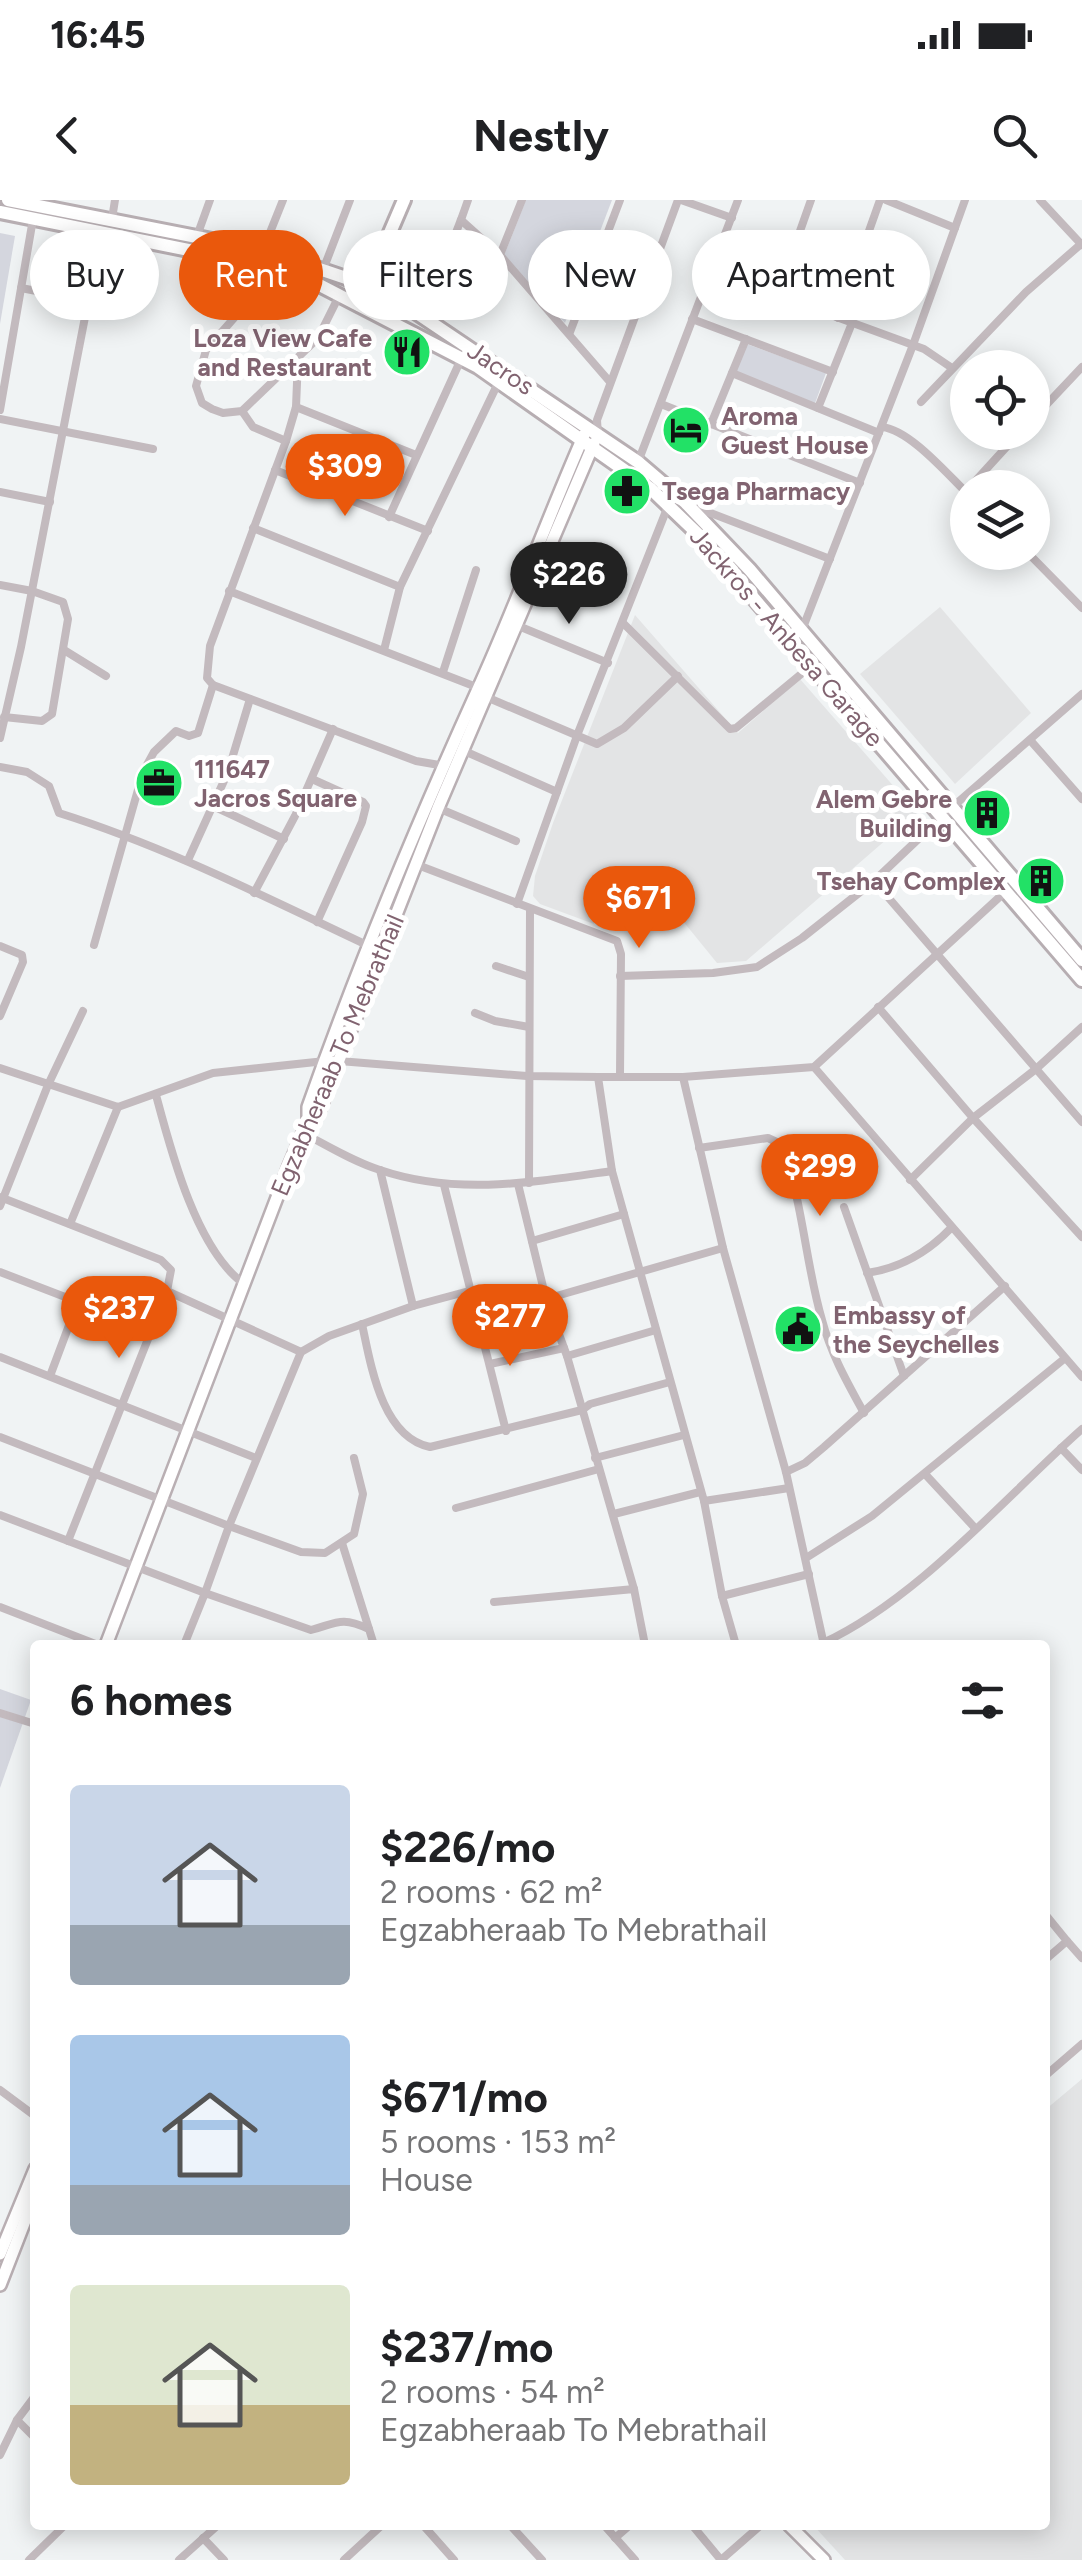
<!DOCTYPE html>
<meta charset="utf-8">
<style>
:root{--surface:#fff;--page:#f2f2f2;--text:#202124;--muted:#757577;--accent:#ea580c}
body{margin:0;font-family:Figtree,sans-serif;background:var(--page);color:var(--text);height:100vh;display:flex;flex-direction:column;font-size:38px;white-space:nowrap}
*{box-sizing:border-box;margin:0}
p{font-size:32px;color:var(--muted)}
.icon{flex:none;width:55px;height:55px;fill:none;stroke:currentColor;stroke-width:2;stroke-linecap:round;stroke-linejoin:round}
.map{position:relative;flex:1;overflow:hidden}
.sheet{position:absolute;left:30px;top:1440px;width:1020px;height:890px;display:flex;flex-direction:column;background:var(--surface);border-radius:10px;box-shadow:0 5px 25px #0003}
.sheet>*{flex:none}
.guide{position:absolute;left:30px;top:30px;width:1022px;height:90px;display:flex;gap:20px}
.controls{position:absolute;left:950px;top:150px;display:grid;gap:20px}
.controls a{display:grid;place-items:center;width:100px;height:100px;border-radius:50%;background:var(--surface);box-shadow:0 5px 25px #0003;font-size:50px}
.price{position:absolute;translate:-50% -85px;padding:0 22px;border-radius:35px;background:var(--accent);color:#fff;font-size:32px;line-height:65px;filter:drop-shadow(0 2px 5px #0008)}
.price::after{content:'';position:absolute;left:50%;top:60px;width:30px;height:22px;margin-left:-15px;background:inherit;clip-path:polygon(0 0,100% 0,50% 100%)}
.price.active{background:#222;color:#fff}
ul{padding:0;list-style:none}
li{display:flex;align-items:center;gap:30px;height:250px;padding:0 40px}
li span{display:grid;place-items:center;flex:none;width:280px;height:200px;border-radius:10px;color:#555}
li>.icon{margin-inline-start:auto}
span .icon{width:120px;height:120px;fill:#fffc;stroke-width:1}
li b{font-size:42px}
h2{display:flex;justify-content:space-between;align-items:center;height:120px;padding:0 40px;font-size:42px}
.tag{padding:0 35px;border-radius:45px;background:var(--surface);box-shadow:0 5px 25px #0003;font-size:35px;line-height:90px}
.tag.active{background:var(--accent);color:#fff}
.status{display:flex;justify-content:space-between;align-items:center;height:70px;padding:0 50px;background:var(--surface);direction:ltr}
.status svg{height:28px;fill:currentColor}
header{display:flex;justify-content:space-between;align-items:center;height:130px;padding:0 40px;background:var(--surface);font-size:45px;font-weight:700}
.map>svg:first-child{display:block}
.built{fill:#e3e4e5}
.green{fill:#d4d6de}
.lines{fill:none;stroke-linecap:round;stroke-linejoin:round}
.secondary-casing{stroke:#b9afb3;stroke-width:16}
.primary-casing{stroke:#b7aeb2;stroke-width:18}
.minor{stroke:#c3babe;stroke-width:8}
.secondary{stroke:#fff;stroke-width:11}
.primary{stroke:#fff;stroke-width:12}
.labels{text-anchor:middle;stroke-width:10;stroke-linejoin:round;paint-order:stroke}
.poi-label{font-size:25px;font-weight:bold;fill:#816370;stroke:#fff;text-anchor:start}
.street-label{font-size:25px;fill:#816370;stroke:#fff}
</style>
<div class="status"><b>16:45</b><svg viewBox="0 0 49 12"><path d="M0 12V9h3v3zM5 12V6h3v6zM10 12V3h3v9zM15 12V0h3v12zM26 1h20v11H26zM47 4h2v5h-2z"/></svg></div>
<header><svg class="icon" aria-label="back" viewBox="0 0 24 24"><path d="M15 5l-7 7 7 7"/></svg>Nestly<svg class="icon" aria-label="search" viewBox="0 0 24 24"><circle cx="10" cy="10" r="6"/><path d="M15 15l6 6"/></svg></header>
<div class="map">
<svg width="1082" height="2360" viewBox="0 0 1082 2360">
<rect width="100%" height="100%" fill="#f0f3f4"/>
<g class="built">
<polygon points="940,407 1031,513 955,584 860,474"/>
<polygon points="635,415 738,533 800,479 917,613 746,761 717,763 639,667 603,687 594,724 540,704 533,696 535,676 553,623"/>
<polygon points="1082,1879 1082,2360 845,2360 813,2325 1045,2325 1045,1910"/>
</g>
<g class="green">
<polygon points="526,0 612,0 565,123 503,58"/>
<polygon points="0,33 15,36 0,124"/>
<polygon points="744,143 826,173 814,206 732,176"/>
<polygon points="0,1489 31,1500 0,1588"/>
</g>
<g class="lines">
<g class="secondary-casing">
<g id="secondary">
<path d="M 308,921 L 308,907 C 358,765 416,626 478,489 C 516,406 547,319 584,235"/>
<polyline points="106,1445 289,966 308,921 319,911 438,608 594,243"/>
<polyline points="0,2054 35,1969"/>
<polyline points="0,2085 35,1995"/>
<polyline points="789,2325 824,2360"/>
</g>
</g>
<g class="primary-casing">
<g id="primary">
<polyline points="8,0 263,50 346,78 408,107 638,262 686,303 750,370 1082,760"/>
<polyline points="0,12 278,68 302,76 478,167 651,289 701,337 1082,780"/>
<polyline points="385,47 404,105"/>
<polyline points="359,105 404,0"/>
</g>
</g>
<g class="minor">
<polyline points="681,0 732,18"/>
<polyline points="886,0 955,28"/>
<polyline points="1040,0 1082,45"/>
<polyline points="112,19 115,0"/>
<polyline points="461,20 500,55 610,182"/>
<polyline points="197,36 210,0"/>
<polyline points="263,50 283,0"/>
<polyline points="500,55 522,0"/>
<polyline points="278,68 206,150 196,186 202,203 212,209 223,213 242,211 318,138 340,94"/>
<polyline points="323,70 350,0"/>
<polyline points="711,71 924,149 952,168"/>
<polyline points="777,96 811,0"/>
<path d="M 408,107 C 440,76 454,41 468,0"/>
<polyline points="838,118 880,0"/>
<polyline points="692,119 833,172"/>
<polyline points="570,132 620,0"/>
<polyline points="732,173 879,233"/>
<polyline points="921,202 1026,92 1081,44"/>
<polyline points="661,204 860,283"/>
<polyline points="296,207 416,255"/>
<polyline points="818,208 852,123"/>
<polyline points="0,210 33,19"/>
<polyline points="242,211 253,227 286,241"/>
<polyline points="0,219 153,249"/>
<polyline points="1032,220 1082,167"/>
<polyline points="711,224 746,139"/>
<path d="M 882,227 C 910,230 947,274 968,294"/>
<polyline points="598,235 597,220 678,0"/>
<polyline points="638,262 738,0"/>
<polyline points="275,270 428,331"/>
<polyline points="969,288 1020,232"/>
<polyline points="0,292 50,302"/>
<polyline points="695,307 830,359"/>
<polyline points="389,317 462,157"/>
<polyline points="253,328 400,387"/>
<polyline points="1027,352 1082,408"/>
<polyline points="0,385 32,391 63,402 68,419 52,514 42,521 4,517"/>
<polyline points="229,391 479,488"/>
<polyline points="623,423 730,529 736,528 812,465"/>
<polyline points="516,425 608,463"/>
<polyline points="802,430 913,145 965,0"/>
<polyline points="64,450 106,476"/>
<polyline points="384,450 400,387 499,181"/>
<polyline points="443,472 476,370"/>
<polyline points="213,485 416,561 445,566"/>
<polyline points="484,496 597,544 624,528 678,476"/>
<polyline points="0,538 21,447 86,112 83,100 21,88"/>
<polyline points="1030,540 1082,599"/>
<polyline points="462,550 557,592"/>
<path d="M 0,567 L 27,572 L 49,586 L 59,613 C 167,647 267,698 369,746"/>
<polyline points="312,579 363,602 366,606 362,622 317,722"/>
<polyline points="213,606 284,639"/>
<polyline points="438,608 516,641"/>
<polyline points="188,660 228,572 250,499"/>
<polyline points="415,664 617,741 621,754 620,876"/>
<polyline points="874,681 1082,922"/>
<polyline points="254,693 295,616 333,529"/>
<polyline points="517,704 578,533 668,306"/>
<polyline points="94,745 143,572 154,552 176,531 189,536 198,533 213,485 207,478 210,446 286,241 296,207 298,158"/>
<polyline points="0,746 22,755 23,762 0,816"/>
<polyline points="496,766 529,777"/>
<polyline points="620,776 713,773 757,767 802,738 874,681 949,610 1082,494"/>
<polyline points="878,807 973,918 1082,1037"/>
<polyline points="475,813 495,821 529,827"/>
<polyline points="339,861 527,876 598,877 683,877 814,867 1005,692"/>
<polyline points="814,867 1082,1177"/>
<polyline points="0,868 118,907 213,873 325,861"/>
<polyline points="598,877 612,971 704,1301 722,1396 736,1445"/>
<polyline points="683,877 723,1048 786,1272 824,1445"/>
<path d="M 156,895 C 171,951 196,1049 244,1084"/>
<path d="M 303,933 C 328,946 354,962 380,970 C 456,996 535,982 612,971"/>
<path d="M 699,948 L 768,938 L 781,944 C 803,1000 805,1062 822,1120 C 831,1154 847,1182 864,1213"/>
<polyline points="380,970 413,1106"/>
<polyline points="910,980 973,918 1036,869 1082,827"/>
<polyline points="529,983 530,710"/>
<polyline points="518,984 546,1099 567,1156 634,1389"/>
<polyline points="444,985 506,1231"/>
<polyline points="0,997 161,1060 171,1070 167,1091 68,1341"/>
<polyline points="0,1006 48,885 83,811"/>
<polyline points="844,1007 904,1176"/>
<polyline points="70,1024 118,907"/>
<polyline points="532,1041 624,1014"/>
<polyline points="0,1072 151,1130"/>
<path d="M 867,1073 C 901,1068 928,1052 951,1028"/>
<polyline points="167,1091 301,1152"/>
<polyline points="478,1115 546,1099 723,1048"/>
<path d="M 362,1124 C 371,1166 382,1237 430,1247 L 582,1210 L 590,1204 L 670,1182"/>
<polyline points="567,1156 656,1130"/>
<polyline points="0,1157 256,1258"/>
<polyline points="490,1164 564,1148"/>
<polyline points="50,1176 77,1104"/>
<polyline points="0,1237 229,1326 205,1393 0,1315"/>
<polyline points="1061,1248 1082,1270"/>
<polyline points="354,1258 363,1294 354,1334 325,1353 301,1352 229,1326 301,1152 329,1136 413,1106 469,1091"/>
<polyline points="595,1258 684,1235"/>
<polyline points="786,1272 805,1263 824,1247 1005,1086"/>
<polyline points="925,1274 975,1328"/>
<polyline points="704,1301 789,1288"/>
<polyline points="456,1308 599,1269"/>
<polyline points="614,1314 700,1292"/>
<polyline points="342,1343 369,1429"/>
<polyline points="806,1358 872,1316 1064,1159"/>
<polyline points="722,1396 809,1374"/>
<polyline points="494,1402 634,1389 645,1445"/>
<polyline points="0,1407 98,1445"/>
<path d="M 823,1443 C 918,1399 1003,1299 1082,1229"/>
<path d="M 184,1445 L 205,1393 L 311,1430 C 337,1423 341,1416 369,1429 L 374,1445"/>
<polyline points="0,1513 35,1524"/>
<polyline points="1045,1714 1067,1741 1045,1760"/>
<polyline points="1067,1741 1082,1758"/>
<polyline points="1045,1876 1082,1844"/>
<polyline points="0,1890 35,1916"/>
<polyline points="17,2220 35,2238"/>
<polyline points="0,2255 17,2220 35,2196"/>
<polyline points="423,2325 454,2360"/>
<polyline points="510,2325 542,2360"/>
<polyline points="604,2325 635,2360"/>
<polyline points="692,2325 721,2360"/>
<polyline points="203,2338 224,2360"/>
<polyline points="615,2338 630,2325"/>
<polyline points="29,2360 65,2325"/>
<polyline points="179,2360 218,2325"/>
<polyline points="344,2360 382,2325"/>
<polyline points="721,2360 761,2325"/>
</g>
<use href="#secondary" class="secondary"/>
<use href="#primary" class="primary"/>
</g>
<defs>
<g id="restaurant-disc" transform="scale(2.5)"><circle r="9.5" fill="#22e166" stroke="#fff"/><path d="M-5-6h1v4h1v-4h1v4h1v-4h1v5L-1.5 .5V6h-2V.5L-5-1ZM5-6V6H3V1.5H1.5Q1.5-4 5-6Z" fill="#111"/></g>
<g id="hotel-disc" transform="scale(2.5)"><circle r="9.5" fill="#22e166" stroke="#fff"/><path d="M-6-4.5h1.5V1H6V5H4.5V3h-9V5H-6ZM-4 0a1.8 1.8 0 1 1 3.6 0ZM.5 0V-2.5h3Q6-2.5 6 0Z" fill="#111"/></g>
<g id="pharmacy-disc" transform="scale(2.5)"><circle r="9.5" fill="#22e166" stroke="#fff"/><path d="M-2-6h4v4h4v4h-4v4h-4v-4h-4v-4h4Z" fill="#111"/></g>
<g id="office-disc" transform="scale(2.5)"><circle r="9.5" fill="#22e166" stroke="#fff"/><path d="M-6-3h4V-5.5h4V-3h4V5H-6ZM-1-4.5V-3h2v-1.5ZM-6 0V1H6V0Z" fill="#111"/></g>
<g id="building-disc" transform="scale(2.5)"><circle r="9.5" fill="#22e166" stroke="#fff"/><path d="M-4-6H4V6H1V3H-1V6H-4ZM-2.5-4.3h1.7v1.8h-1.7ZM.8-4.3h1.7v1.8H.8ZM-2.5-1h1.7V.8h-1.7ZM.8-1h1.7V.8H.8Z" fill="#111"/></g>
<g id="civic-disc" transform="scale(2.5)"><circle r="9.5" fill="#22e166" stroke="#fff"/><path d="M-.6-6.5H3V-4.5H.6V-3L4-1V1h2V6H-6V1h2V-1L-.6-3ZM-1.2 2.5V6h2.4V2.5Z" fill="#111"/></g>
</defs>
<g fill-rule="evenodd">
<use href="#restaurant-disc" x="407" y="152"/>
<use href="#hotel-disc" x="686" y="230"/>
<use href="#pharmacy-disc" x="627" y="291"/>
<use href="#office-disc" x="159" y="583"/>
<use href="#building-disc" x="987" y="613"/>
<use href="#building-disc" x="1041" y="681"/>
<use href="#civic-disc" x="798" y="1129"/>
</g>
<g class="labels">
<g class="poi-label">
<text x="372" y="147" text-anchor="end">Loza View Cafe<tspan x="372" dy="29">and Restaurant</tspan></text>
<text x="721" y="225">Aroma<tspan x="721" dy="29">Guest House</tspan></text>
<text x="662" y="300">Tsega Pharmacy</text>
<text x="194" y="578">111647<tspan x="194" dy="29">Jacros Square</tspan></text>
<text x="952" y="608" text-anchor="end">Alem Gebre<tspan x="952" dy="29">Building</tspan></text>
<text x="1006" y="690" text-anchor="end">Tsehay Complex</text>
<text x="833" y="1124">Embassy of<tspan x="833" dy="29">the Seychelles</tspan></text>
</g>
<g class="street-label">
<text transform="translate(501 168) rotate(34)" y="9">Jacros</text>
<text transform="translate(787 437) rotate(49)" y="9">Jackros - Anbesa Garage</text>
<text transform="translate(337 855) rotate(-67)" y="9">Egzabheraab To Mebrathail</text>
</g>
</g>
</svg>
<div class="controls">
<a><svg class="icon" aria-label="locate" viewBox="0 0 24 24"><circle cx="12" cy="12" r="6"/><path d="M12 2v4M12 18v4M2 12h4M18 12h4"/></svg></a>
<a><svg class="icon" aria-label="layers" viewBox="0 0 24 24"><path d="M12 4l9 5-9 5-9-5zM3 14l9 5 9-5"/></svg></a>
</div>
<b class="price" style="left:345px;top:319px">$309</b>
<b class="price active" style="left:569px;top:427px">$226</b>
<b class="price" style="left:639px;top:751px">$671</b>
<b class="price" style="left:820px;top:1019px">$299</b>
<b class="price" style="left:119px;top:1161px">$237</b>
<b class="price" style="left:510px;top:1169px">$277</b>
<div class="guide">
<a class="tag">Buy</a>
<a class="tag active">Rent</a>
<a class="tag">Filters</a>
<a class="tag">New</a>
<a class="tag">Apartment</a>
</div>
<section class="sheet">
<h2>6 homes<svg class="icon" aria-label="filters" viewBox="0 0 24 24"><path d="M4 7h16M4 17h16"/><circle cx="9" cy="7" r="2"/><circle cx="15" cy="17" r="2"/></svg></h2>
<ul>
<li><span style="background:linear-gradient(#c9d6e8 70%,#9aa5b1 0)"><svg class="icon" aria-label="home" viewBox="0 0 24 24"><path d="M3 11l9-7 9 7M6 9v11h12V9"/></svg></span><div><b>$226/mo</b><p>2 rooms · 62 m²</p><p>Egzabheraab To Mebrathail</p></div></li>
<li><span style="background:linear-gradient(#a9c7e8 75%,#9aa5b1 0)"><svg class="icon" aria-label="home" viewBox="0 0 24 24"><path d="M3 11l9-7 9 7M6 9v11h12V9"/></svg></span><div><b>$671/mo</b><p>5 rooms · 153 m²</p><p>House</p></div></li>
<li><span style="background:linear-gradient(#dfe7d0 60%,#c2b280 0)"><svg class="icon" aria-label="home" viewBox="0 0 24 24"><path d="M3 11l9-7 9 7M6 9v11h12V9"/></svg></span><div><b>$237/mo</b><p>2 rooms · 54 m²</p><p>Egzabheraab To Mebrathail</p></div></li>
</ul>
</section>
</div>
